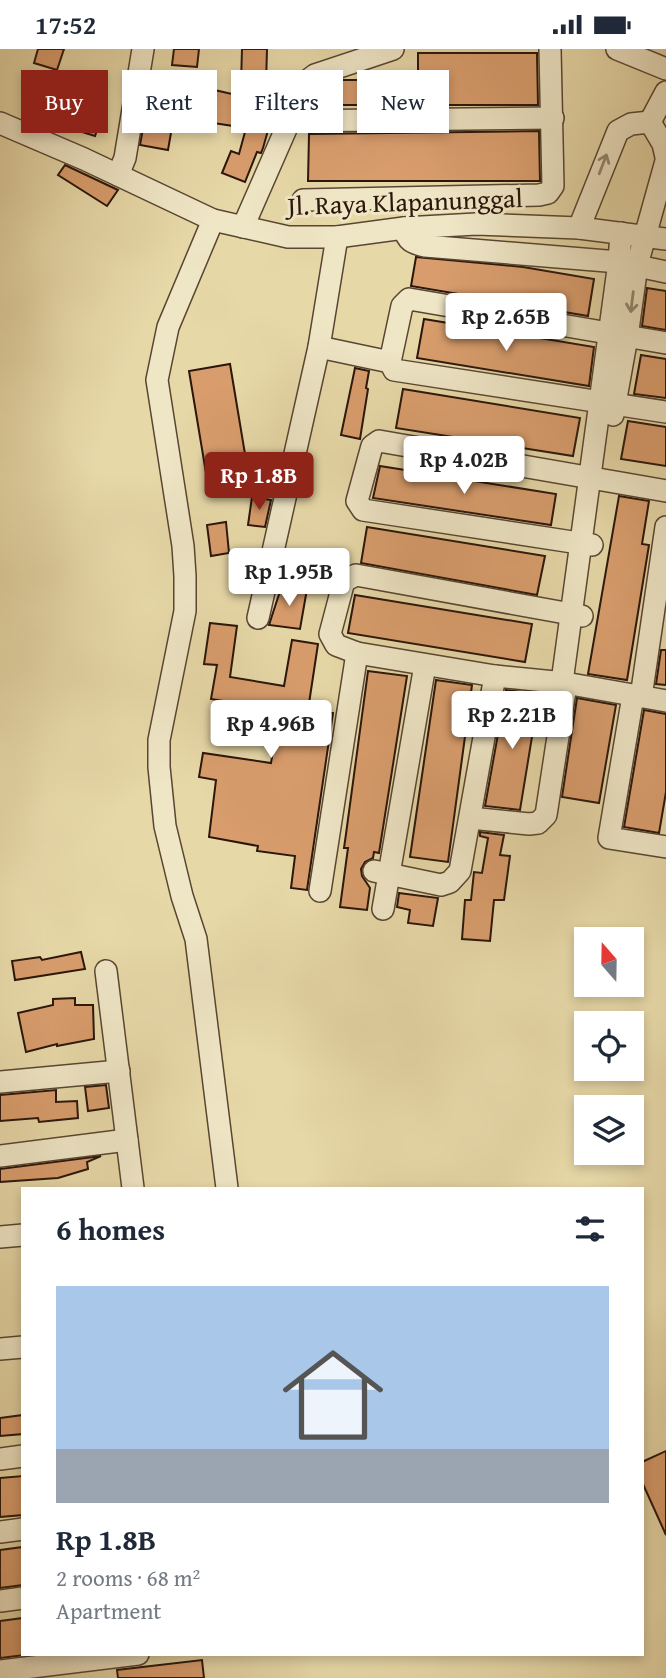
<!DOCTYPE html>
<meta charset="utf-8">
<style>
:root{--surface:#fff;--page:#f2f2f3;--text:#1f2937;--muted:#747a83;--accent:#8f2418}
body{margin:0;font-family:"Gentium Book Plus",serif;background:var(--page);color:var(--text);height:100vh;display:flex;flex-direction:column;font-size:26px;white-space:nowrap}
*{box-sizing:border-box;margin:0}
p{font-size:23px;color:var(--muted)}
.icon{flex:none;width:38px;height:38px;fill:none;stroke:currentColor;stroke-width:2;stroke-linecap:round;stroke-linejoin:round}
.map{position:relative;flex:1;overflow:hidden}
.drawer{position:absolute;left:21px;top:1138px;width:623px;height:469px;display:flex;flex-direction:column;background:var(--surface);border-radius:0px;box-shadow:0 4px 10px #0003}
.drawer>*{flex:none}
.hud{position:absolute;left:21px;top:21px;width:625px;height:63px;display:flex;gap:14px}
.needle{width:46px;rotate:340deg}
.controls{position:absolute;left:574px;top:878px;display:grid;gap:14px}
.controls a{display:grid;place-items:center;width:70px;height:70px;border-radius:0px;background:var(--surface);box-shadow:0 4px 10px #0003;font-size:35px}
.price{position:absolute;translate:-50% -60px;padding:0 16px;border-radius:7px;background:#fff;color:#222;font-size:23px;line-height:46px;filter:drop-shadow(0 2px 4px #0008)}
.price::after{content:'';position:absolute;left:50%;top:42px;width:21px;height:16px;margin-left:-10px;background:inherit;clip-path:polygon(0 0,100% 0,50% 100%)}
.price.selected{background:var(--accent);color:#fff}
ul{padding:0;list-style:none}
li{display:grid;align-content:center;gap:14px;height:371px;padding:0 35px}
li span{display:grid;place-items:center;height:217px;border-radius:0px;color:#555}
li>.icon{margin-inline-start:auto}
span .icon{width:126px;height:126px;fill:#fffc;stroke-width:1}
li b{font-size:30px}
h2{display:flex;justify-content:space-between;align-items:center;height:84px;padding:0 35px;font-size:30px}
.pill{padding:0 24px;border-radius:0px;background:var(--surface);box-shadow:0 4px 10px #0003;font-size:24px;line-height:63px}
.pill.selected{background:var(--accent);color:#fff}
.status{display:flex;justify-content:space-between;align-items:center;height:49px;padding:0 35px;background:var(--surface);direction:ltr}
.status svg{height:19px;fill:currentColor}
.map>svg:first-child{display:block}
.building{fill:#d99d6d;stroke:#2a160b;stroke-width:2}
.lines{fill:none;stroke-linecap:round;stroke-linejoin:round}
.minor-casing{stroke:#594632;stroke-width:24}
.minor{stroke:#efe6c6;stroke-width:21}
.oneway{stroke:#968872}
.labels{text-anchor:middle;stroke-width:6;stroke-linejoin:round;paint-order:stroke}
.street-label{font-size:26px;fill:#2a160b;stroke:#efe6c6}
</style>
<div class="status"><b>17:52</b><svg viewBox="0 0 49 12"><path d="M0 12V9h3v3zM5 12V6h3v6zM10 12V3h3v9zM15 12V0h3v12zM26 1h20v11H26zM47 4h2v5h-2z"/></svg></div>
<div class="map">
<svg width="666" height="1629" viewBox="0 0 666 1629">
<rect width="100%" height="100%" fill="#e7d8a8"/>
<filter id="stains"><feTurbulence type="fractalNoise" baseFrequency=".00286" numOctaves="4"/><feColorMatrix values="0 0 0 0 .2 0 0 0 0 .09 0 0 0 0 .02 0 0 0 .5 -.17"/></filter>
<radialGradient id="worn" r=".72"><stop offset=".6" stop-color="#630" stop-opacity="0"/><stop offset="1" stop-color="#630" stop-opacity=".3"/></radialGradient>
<g class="building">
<polygon points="38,0 64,0 57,21 34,14"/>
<polygon points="174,0 199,0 197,18 172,16"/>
<polygon points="242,0 267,0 266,35 241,34"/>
<polygon points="418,4 537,4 538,56 338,56 338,32 342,31 418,31"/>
<polygon points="193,36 245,48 240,78 213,74 214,66 187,60"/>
<polygon points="83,61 102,67 95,87 76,81"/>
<polygon points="145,68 172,78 168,101 140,96"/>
<polygon points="248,72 269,78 263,99 261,104 257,103 245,133 222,124 231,102 239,105"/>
<polygon points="539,82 540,132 308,132 309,85"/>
<polygon points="65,116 118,141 107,157 58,126"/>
<polygon points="416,208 523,218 594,230 588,267 411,237"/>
<polygon points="647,239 666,242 666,281 642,277"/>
<polygon points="424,270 594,298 589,337 417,309"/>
<polygon points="641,306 666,310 666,349 634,345"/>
<polygon points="230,315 250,435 209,442 189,322"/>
<polygon points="355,319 369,322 366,339 368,340 360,390 341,386"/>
<polygon points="403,340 580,369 573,407 396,379"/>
<polygon points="628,372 666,378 666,417 621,410"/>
<polygon points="380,417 556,445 551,476 373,449"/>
<polygon points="619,447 649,452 642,495 649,496 627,631 588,625"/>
<polygon points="252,448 271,451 265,478 248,476"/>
<polygon points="226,473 229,504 211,507 207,476"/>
<polygon points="367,478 545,507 537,546 361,514"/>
<polygon points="282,536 307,540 300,580 269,576"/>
<polygon points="355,546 532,575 525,613 348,584"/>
<polygon points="210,574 237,577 230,628 284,637 292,591 318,595 308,661 333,664 307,841 291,839 295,807 257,802 258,797 209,788 216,731 199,728 203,704 271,714 280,661 211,650 217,616 204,615"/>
<polygon points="661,601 666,601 666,636 656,635"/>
<polygon points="368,622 407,627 379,804 374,803 373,809 365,813 361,820 362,827 370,839 367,861 340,858 348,799 344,799 346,785"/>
<polygon points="436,631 472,636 448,813 410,808"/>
<polygon points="506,641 539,645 520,761 485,757"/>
<polygon points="577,649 616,656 599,754 562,748"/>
<polygon points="644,661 666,665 666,743 659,784 624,778"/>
<polygon points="480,783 504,786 500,806 510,807 504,851 494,851 490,892 462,890 465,851 471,851 474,823 482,824 488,789 480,787"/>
<polygon points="399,844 438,849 433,877 408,874 410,861 397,858"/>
<polygon points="81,903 85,920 15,931 12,912 40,908 42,911"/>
<polygon points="75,949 75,956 93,956 94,990 57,997 57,995 26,1003 18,964 53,956 53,950"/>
<polygon points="106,1036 109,1059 88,1062 85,1038"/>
<polygon points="56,1041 56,1053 77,1052 78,1069 39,1073 38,1069 0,1072 0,1046"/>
<polygon points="101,1107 87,1113 88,1120 58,1129 0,1133 0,1120"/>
<polygon points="23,1366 23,1385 0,1387 0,1369"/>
<polygon points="666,1402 666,1486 642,1433 642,1413"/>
<polygon points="23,1427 23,1466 0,1468 0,1429"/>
<polygon points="23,1498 23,1536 0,1539 0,1501"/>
<polygon points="23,1569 23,1605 33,1605 0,1609 0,1572"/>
<polygon points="202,1611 204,1629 118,1629 117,1621"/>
</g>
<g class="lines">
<g class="minor-casing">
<g id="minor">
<polyline points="617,0 666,20"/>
<polyline points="288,72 553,69"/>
<polyline points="650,73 663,95 666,108"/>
<polyline points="650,73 666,43"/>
<polyline points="0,74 84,110 213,171 288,188 337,188 404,179 476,175 579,179 666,190"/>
<polyline points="118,126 125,109 143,0"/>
<polyline points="303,151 539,146 548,144 553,137 550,0"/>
<polyline points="213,171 168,278 157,331 183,497 185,527 185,562 159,691 159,718 165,777 182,847 196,890 227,1139"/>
<polyline points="243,178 307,32 315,26 393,0"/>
<path d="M 404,179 C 407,192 412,194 425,197 L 619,213 L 666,223"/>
<polyline points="579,179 618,82 631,75 650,73"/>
<polyline points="666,294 409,250 402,257 390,313 394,321 666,363"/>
<polyline points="319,298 390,313"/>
<polyline points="613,366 627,288 637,216 666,112"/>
<polyline points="592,496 363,461 357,452 372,397 379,392 666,442"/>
<polyline points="582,567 356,526 344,532 330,585 336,596 357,604 495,627 565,634 666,652"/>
<polyline points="258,569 319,298 337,188"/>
<polyline points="633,647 609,789 666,798"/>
<polyline points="641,648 666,478"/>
<polyline points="470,769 529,775 538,774 546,766 565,642 562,633 619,213 621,184"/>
<polyline points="374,822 441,836 450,833 460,822 495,627"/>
<polyline points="320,842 357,604"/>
<polyline points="383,860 425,616"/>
<polyline points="106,922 133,1139"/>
<polyline points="0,1033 119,1022"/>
<polyline points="0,1107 127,1091"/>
<polyline points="0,1188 23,1186"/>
<polyline points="0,1300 23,1298"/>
<polyline points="0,1410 23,1407"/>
<polyline points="0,1483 23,1480"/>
<polyline points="0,1552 23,1549"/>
<polyline points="0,1622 138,1605"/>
</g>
</g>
<use href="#minor" class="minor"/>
</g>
<defs><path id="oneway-shaft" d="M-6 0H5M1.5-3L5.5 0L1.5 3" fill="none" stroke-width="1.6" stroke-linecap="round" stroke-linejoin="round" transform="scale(1.75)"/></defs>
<g class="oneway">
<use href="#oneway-shaft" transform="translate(603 115) rotate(-69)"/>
<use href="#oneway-shaft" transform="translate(632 253) rotate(97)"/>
</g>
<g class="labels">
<g class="street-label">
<text transform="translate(405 153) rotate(-2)" y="9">Jl. Raya Klapanunggal</text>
</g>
</g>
<rect width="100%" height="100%" filter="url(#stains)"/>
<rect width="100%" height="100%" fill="url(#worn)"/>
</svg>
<div class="controls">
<a><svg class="needle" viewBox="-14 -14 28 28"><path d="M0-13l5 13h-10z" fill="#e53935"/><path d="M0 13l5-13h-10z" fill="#747a83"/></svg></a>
<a><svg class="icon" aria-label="locate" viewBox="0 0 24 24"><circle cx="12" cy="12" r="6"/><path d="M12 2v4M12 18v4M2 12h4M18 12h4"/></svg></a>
<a><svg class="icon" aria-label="layers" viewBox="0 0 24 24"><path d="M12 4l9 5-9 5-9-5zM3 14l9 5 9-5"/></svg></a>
</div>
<b class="price" style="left:506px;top:304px">Rp 2.65B</b>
<b class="price" style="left:464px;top:447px">Rp 4.02B</b>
<b class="price selected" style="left:259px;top:463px">Rp 1.8B</b>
<b class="price" style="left:289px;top:559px">Rp 1.95B</b>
<b class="price" style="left:512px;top:702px">Rp 2.21B</b>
<b class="price" style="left:271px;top:711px">Rp 4.96B</b>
<div class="hud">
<a class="pill selected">Buy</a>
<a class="pill">Rent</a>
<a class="pill">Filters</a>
<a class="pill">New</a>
</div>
<section class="drawer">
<h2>6 homes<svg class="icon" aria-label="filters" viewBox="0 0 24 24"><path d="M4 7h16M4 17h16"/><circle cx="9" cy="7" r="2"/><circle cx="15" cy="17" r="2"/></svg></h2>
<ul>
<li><span style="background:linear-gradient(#a9c7e8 75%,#9aa5b1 0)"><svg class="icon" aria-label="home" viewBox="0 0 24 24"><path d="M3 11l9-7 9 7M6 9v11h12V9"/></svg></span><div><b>Rp 1.8B</b><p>2 rooms · 68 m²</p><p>Apartment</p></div></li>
</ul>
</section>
</div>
